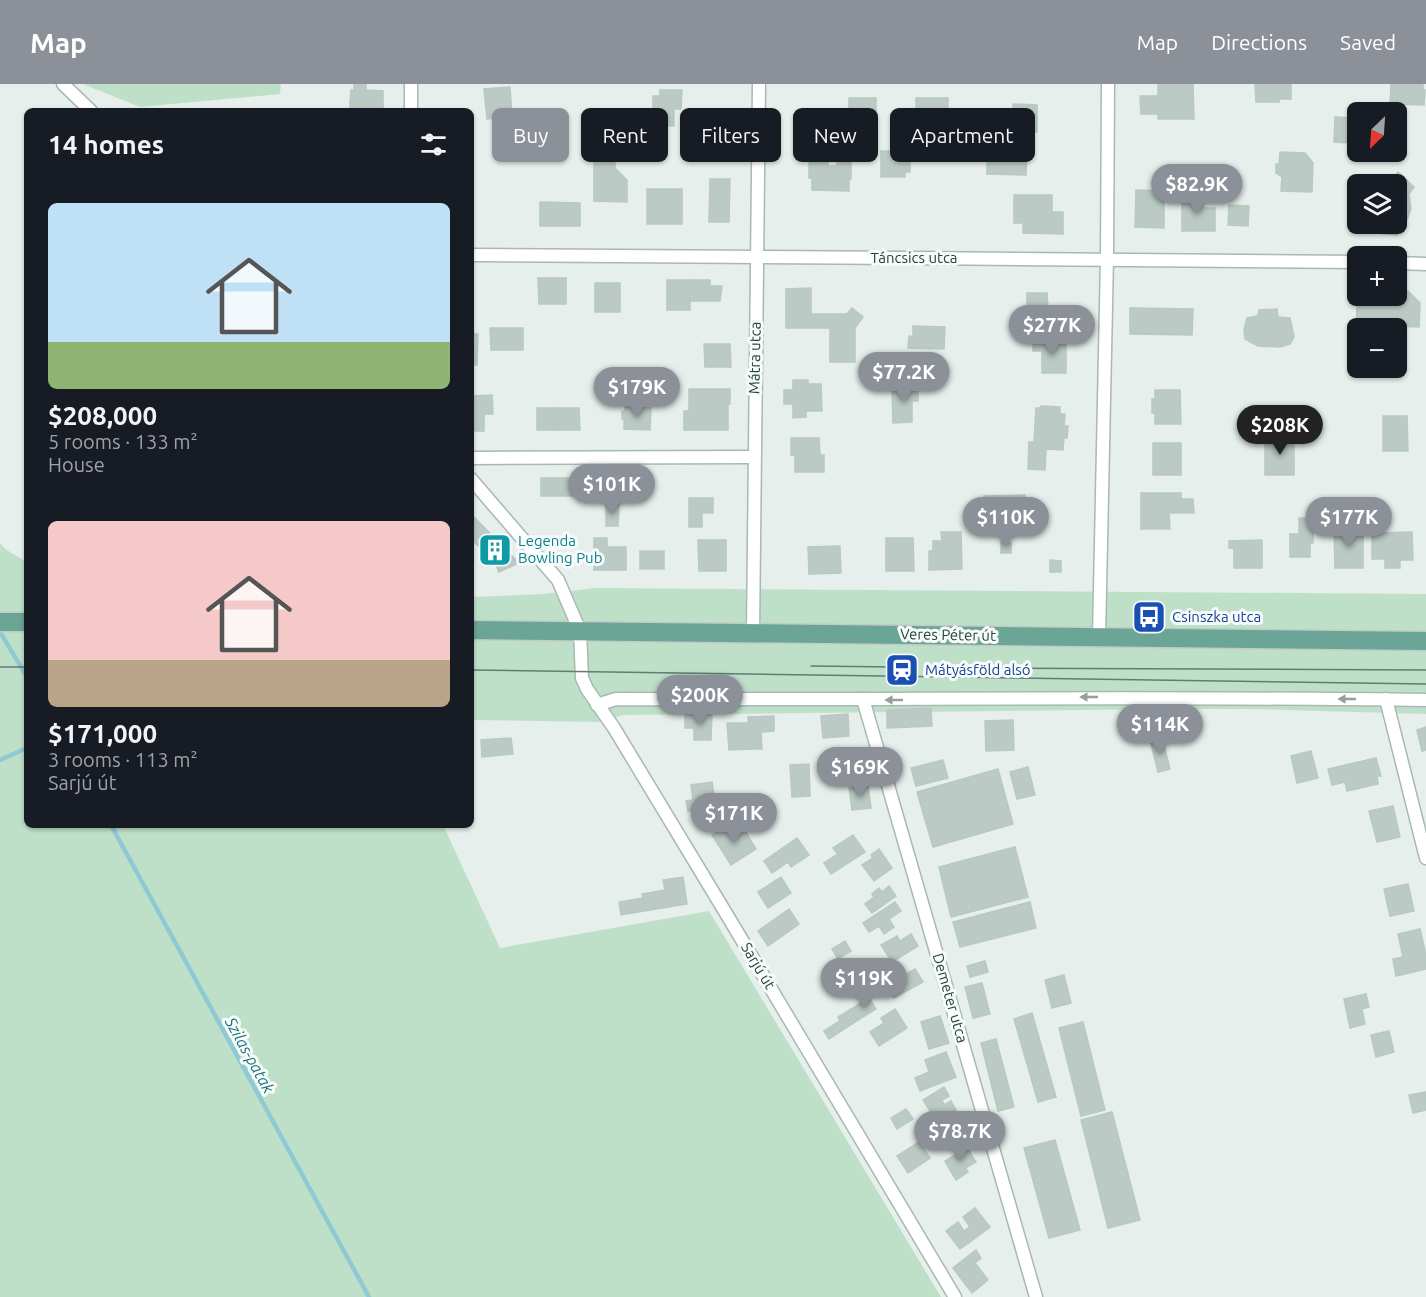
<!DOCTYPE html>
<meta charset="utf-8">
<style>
:root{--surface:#171b24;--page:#20242c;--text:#f1f3f6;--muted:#9ea1a6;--accent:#8c9099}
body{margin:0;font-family:Ubuntu,sans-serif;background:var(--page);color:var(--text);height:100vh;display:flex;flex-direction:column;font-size:22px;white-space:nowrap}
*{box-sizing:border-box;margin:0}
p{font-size:20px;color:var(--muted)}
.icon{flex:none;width:33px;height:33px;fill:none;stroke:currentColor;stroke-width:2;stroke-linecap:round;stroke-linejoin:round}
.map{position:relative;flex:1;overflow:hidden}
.side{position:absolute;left:24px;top:24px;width:450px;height:720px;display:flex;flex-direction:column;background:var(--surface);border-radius:9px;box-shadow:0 2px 4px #0004}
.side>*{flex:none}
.banner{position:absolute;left:492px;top:24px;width:570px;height:54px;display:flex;gap:12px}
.needle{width:39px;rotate:205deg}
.fabs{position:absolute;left:1347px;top:18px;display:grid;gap:12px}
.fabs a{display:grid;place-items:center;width:60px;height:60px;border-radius:9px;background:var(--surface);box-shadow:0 2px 4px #0004;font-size:30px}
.price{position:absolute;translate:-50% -51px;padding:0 14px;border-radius:21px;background:var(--accent);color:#fff;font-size:20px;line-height:39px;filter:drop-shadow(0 2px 3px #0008)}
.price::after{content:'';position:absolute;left:50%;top:36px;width:18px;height:14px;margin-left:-9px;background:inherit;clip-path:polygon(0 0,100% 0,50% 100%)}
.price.selected{background:#222;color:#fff}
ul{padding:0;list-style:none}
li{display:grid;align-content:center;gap:12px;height:318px;padding:0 24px}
li span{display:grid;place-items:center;height:186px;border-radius:9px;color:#555}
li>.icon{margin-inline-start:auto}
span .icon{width:108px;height:108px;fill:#fffc;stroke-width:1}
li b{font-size:26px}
h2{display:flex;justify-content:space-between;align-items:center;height:72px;padding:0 24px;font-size:26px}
.tag{padding:0 21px;border-radius:9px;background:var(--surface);box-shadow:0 2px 4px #0004;font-size:21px;line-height:54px}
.tag.selected{background:var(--accent);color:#fff}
header{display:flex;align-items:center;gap:36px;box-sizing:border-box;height:84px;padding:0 30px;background:var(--accent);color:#fff}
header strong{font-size:28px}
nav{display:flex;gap:33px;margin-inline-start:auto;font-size:21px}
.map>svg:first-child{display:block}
.green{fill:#bfe0c8}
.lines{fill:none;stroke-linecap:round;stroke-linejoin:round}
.stream{stroke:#8ec9d4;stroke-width:4.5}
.building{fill:#bbcac4;stroke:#b8c9c2;stroke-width:1.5}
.street-casing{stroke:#a8b8b2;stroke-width:15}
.primary-casing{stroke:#c2cac8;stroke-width:21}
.street{stroke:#fff;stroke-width:12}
.primary{stroke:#6aa596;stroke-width:18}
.tram{stroke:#5f7d75;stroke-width:1.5}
.oneway{fill:#92a09c}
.labels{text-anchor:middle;stroke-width:6;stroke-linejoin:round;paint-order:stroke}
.street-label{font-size:15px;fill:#24423a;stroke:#f7fbf9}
.culture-label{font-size:15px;fill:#0d838f;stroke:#f7fbf9;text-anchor:start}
.transit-label{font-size:15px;fill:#164399;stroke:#f7fbf9;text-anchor:start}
.water-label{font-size:16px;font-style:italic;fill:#1c6f80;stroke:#f7fbf9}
</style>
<header>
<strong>Map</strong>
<nav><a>Map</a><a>Directions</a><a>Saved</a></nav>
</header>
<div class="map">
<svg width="1426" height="1213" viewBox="0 0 1426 1213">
<rect width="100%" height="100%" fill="#e6efeb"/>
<g class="green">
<polygon points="83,0 281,0 280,10 140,23"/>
<path d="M 0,459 C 7,469 18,471 27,479 L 27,741 L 443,741 L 500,864 L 709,827 L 941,1213 L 0,1213 Z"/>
<polygon points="597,504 1426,510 1426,630 1255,625 1166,625 624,631 598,638 471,636 471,513 543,510"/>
</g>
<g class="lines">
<g class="stream">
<polyline points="0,548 27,593"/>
<polyline points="0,676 27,664"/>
<polyline points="111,741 369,1213"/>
</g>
</g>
<g class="building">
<polygon points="354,0 366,0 366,6 383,7 383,20 350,19 351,6 354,6"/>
<polygon points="1158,0 1193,0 1194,35 1158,35 1158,30 1141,30 1140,12 1158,12"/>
<polygon points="1255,0 1291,0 1291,15 1279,15 1279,18 1256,18"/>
<polygon points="1391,0 1423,0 1423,6 1425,6 1424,21 1390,20"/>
<polygon points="510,3 512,33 487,35 484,5"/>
<polygon points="660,6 682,6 681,25 674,25 674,42 653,41 653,12 660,12"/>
<polygon points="849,14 876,14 876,46 849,45"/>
<polygon points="916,14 948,14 948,32 939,31 939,35 927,35 927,31 916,31"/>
<polygon points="350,19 383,20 383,27 350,27"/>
<polygon points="1013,20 1037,21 1037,48 1013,48"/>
<polygon points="1335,33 1353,34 1352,59 1334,58"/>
<polygon points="987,58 1027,58 1026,91 987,90"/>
<polygon points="837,65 851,65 851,95 849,95 849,107 812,106 812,94 809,94 809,78 828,78 828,82 837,82"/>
<polygon points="881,67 905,67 905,77 910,77 910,88 905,88 905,93 881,93"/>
<polygon points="1280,68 1305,69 1313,79 1312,108 1281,107 1282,93 1276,89 1276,80 1279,80"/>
<polygon points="594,71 615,71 615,84 627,96 627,118 594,117"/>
<polygon points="1398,88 1414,103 1409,110 1411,125 1405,141 1397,151 1376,149 1376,140 1396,140 1396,100 1389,100"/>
<polygon points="710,95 730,95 729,138 709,138"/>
<rect x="647" y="105" width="35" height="35"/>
<polygon points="1136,106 1164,107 1164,144 1135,143"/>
<polygon points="1014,111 1052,111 1052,128 1063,128 1063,150 1023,149 1023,139 1014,139"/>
<polygon points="1182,112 1203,112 1203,124 1215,124 1215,147 1182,147"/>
<polygon points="540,118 580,119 580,142 540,142"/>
<polygon points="1229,121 1249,122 1248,142 1228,141"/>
<polygon points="538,194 566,194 566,220 539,220"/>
<rect x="667" y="196" width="23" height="30"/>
<polygon points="690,196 710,196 710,202 722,202 720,217 690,217"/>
<rect x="595" y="199" width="25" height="29"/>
<polygon points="811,204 811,230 847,230 852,224 863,233 855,244 855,278 830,278 830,244 786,244 786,205"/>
<polygon points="1396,207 1408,207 1420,219 1419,243 1388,242 1388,244 1358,244 1356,259 1357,217 1393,218 1393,212 1396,212"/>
<polygon points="1027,209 1047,209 1048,224 1051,224 1051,236 1027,236"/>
<polygon points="1130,224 1193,225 1192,251 1130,250"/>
<polygon points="1277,225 1278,233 1290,234 1294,253 1290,260 1280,263 1258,262 1245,255 1244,246 1247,234 1258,232 1259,226"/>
<polygon points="913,242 945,243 944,265 908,264 909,252 913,253"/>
<polygon points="490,244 523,244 523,266 491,266"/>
<polygon points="471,250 478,250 477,281 471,281"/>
<polygon points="1033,258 1066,258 1066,289 1042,289 1042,267 1033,267"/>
<polygon points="704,260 730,260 731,283 705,283"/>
<polygon points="793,296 808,296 808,300 821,300 822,327 806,327 806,333 793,334 793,320 784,320 784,306 793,306"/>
<polygon points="892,302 918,302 918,317 912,317 912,338 893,339"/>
<polygon points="689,305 730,305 730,320 728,320 728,346 684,346 684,327 689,327"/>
<polygon points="1155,306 1180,306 1181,340 1155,340 1155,329 1152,329 1152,315 1155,315"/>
<polygon points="492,311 493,330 484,330 484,347 471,347 471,312"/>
<polygon points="1041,322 1060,323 1060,330 1065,330 1064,342 1068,342 1067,354 1064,354 1063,366 1046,365 1045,386 1028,385 1029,358 1034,358 1036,324 1041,324"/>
<polygon points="625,323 651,324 650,346 624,345 624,335 622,335 622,327 625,327"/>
<rect x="537" y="324" width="21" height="22"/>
<polygon points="558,324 579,324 580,346 558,346"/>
<polygon points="1383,332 1407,332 1408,367 1383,367"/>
<rect x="1265" y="352" width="29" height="39"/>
<polygon points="791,354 819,354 820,371 791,371"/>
<rect x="1153" y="359" width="28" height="32"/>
<rect x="795" y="371" width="29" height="17"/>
<polygon points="541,394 581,394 582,412 541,412"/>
<polygon points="1141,409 1181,409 1181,415 1193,415 1194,429 1169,429 1170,445 1141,445"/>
<polygon points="1025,411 1025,429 1005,429 1005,443 985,443 984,412"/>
<polygon points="689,414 713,414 713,429 702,429 702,443 689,443"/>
<polygon points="606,420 619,420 618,442 606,442"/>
<polygon points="474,433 519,479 499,488 494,477 471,455 471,435"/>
<polygon points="1299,434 1313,434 1313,459 1310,459 1310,473 1290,473 1290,450 1299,450"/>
<polygon points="1334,444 1363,444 1363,484 1335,484"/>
<polygon points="941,448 961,448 962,485 929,486 929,467 933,467 933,457 942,457"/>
<polygon points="1412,448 1413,476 1400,476 1400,484 1385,484 1385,475 1372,475 1372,449"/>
<polygon points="594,454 607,454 607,463 610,463 611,486 594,486"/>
<polygon points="886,454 913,454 914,487 886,487"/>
<polygon points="698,456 726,456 726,487 699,487"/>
<polygon points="1262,456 1262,484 1234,484 1234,464 1229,464 1229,457"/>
<polygon points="1001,458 1011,459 1011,469 1001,469"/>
<polygon points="840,462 841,489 809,490 808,463"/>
<polygon points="610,463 626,463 626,486 611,486"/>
<rect x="640" y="467" width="24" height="18"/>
<polygon points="1050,476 1061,477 1061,488 1050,488"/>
<polygon points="931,624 932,642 887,644 887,626"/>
<polygon points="848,630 849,652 823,654 821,632"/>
<polygon points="685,631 712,631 711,656 694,656 694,644 685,644"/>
<polygon points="774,632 774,647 761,648 762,665 750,665 748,633"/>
<polygon points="1013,636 1014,666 986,667 985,637"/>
<polygon points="727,639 748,639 750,665 729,666"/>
<polygon points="1426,643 1426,666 1422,667 1417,646"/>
<polygon points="1162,653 1170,685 1158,688 1150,656"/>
<polygon points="511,654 513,670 482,673 481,656"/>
<polygon points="1311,667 1318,694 1297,699 1291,672"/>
<polygon points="1376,674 1381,692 1377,692 1378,700 1347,707 1345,698 1332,701 1328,685"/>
<polygon points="943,676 948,694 916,702 911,684"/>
<polygon points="809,680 810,712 792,713 790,681"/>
<polygon points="1028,683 1035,711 1017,715 1010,688"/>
<polygon points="998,685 1013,740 933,763 917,708"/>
<polygon points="712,698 716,724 688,727 686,717 693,716 691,701"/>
<polygon points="868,701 871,724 852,726 849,704"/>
<polygon points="1393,722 1400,753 1377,758 1369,727"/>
<polygon points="742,742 756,765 731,781 712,751 724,743 729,751"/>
<polygon points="853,751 865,768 831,790 824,779 838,770 833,764"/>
<polygon points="797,754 809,771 791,783 788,778 772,789 764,777"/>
<polygon points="1015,763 1028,813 951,833 939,783"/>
<polygon points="879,765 892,784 874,797 862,781 873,774 871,771"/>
<polygon points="683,793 687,820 621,831 619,818 643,814 642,810 665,806 663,796"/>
<polygon points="781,793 791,809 768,824 758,808"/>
<polygon points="1408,800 1414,827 1390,832 1384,805"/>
<polygon points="889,802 896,812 872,829 865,820 874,813 872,810 879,804 882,808"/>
<polygon points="895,818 901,827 889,835 894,843 884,850 879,842 869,848 863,839"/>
<polygon points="1030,818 1036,844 960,863 953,838"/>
<polygon points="789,825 799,840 768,862 758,847"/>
<polygon points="1420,845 1426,871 1426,885 1396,892 1393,875 1403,873 1398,850"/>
<polygon points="911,850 918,862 892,878 881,861 897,852 900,857"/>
<polygon points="845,857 851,867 838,875 832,865"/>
<polygon points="985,877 988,888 970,893 967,882"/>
<polygon points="915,885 923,898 894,914 886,901"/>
<polygon points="1064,891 1071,919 1052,924 1045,896"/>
<polygon points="982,899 990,930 973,934 965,903"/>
<polygon points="1366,910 1369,923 1362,925 1365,940 1350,944 1344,915"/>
<polygon points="869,914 876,925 858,936 851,925"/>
<polygon points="851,925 858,936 829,955 824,947 840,937 838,933"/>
<polygon points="895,925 907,944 879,962 870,948 884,939 881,934"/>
<polygon points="1032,929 1056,1013 1038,1018 1014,935"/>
<polygon points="940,932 949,959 929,965 921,938"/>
<polygon points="1083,938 1105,1026 1081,1032 1059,944"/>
<polygon points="1389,947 1394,968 1376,973 1371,951"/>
<polygon points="996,955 1014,1023 998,1027 981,959"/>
<polygon points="946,968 956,993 920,1007 915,994 929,988 925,976"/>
<polygon points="944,1003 949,1012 942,1016 944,1021 951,1017 956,1026 937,1038 923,1016"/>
<polygon points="1426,1008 1426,1026 1413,1029 1409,1011"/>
<polygon points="906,1025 913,1035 897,1045 891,1034"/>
<polygon points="1112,1028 1140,1136 1108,1144 1081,1036"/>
<polygon points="965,1036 976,1053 960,1064 949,1047"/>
<polygon points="1055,1056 1080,1146 1049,1154 1024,1064"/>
<polygon points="919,1058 930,1074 908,1089 897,1072"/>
<polygon points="967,1064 976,1078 953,1091 945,1077"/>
<polygon points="966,1084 968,1088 956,1096 953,1091"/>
<polygon points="975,1124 990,1143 974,1155 967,1145 970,1143 963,1133"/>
<polygon points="958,1138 964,1147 967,1145 974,1155 960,1165 946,1147"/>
<polygon points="976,1166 981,1174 975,1179 988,1196 972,1209 953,1184"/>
</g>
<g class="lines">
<g class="street-casing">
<g id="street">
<polyline points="63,0 91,27"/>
<polyline points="411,27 411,0"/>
<path d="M 471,171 C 767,175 1062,173 1358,178"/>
<polyline points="1396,179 1426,180"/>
<polyline points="471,374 754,373"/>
<polyline points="471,395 558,496 580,547 582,594 587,605 614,644 730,836 955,1213"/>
<polyline points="753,549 759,0"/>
<polyline points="1099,553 1107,174 1108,0"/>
<polyline points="863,615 1036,1213"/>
<polyline points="1386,615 1426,774"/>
<path d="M 597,621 L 616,615 C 886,616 1156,612 1426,616"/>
</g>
</g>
<g class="primary-casing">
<g id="primary">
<polyline points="0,538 27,538"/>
<polyline points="471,546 1426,557"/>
</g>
</g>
<use href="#street" class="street"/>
<use href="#primary" class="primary"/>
<g class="tram">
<polyline points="811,582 898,583"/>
<polyline points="0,583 27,583"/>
<polyline points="964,584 1426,586"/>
<polyline points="471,586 1426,600"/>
</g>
</g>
<defs><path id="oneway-solid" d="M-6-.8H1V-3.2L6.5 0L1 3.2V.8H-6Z" transform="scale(1.5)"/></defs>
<g class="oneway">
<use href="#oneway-solid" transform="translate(1089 613) rotate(-180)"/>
<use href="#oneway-solid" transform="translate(1347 615) rotate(-180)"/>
<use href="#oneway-solid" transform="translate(894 616) rotate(-180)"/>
</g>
<defs>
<g id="building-square" transform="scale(1.725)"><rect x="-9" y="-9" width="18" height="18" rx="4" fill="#0f9aa8" stroke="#f7fbf9"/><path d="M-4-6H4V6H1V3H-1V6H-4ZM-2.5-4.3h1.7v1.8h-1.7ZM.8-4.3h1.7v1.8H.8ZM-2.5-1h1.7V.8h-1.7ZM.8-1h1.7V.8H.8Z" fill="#fff"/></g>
<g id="bus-square" transform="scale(1.725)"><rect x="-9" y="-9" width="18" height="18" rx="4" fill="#1a4fb4" stroke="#f7fbf9"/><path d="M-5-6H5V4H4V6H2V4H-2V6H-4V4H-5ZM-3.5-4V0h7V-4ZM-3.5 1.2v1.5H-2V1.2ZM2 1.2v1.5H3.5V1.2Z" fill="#fff"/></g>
<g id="station-square" transform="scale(1.725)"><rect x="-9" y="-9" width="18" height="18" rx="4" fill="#1a4fb4" stroke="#f7fbf9"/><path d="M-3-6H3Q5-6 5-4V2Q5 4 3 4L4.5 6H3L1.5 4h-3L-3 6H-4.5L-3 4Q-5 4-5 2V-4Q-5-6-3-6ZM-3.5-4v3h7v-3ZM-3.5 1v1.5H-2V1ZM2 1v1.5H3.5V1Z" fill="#fff"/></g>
</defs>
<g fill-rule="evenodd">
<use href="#building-square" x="495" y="466"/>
<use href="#bus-square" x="1149" y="533"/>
<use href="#station-square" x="902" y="586"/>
</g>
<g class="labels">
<g class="street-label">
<text x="914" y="179">Táncsics utca</text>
<text transform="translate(755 274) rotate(-89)" y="5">Mátra utca</text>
<text transform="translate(948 551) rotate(1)" y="5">Veres Péter út</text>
<text transform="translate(758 882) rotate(59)" y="5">Sarjú út</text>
<text transform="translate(950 914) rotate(74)" y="5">Demeter utca</text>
</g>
<g class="culture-label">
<text x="518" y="462">Legenda<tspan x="518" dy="17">Bowling Pub</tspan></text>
</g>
<g class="transit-label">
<text x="1172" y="538">Csinszka utca</text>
<text x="925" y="591">Mátyásföld alsó</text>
</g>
<g class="water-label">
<text transform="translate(250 971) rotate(61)" y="6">Szilas-patak</text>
</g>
</g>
</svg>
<div class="fabs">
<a><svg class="needle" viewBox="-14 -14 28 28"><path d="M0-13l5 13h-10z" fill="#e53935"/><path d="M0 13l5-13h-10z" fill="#9ea1a6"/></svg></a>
<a><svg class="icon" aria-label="layers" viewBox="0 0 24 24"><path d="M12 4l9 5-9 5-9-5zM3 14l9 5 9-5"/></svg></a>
<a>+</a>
<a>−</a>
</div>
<b class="price" style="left:1197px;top:131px">$82.9K</b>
<b class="price" style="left:1052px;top:272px">$277K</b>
<b class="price" style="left:904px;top:319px">$77.2K</b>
<b class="price" style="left:637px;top:334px">$179K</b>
<b class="price selected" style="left:1280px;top:372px">$208K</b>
<b class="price" style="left:612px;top:431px">$101K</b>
<b class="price" style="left:1006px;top:464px">$110K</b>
<b class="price" style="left:1349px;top:464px">$177K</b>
<b class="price" style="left:700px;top:642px">$200K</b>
<b class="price" style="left:1160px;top:671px">$114K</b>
<b class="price" style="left:860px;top:714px">$169K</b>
<b class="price" style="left:734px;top:760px">$171K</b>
<b class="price" style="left:864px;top:925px">$119K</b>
<b class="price" style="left:960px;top:1078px">$78.7K</b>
<div class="banner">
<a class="tag selected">Buy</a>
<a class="tag">Rent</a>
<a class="tag">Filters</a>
<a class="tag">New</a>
<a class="tag">Apartment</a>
</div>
<section class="side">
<h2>14 homes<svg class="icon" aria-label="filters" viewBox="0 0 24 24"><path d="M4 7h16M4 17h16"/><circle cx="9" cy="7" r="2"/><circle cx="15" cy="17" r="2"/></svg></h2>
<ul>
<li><span style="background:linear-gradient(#bfe0f5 75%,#8fb573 0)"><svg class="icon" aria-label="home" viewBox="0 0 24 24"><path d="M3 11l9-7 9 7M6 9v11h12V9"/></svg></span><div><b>$208,000</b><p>5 rooms · 133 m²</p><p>House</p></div></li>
<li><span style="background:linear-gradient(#f6c9c9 75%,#b9a48a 0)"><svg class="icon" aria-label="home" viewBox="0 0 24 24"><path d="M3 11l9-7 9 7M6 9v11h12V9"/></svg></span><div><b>$171,000</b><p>3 rooms · 113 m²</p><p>Sarjú út</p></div></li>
</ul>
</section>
</div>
